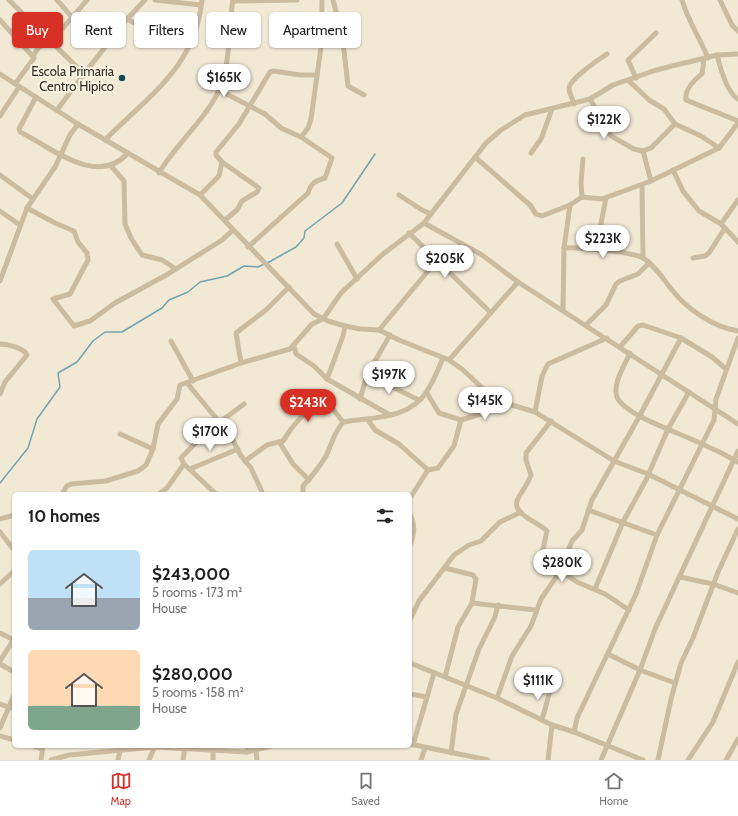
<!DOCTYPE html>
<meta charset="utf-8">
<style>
:root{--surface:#fff;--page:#f2f2f2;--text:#202124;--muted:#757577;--line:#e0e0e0;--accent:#d93025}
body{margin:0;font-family:Cabin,sans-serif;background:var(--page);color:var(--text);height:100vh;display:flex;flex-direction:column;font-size:15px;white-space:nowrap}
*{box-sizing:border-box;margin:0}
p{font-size:13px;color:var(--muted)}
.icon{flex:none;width:22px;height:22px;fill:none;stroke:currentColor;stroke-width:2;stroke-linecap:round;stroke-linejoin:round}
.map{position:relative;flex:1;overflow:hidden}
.side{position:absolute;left:12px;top:492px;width:400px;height:256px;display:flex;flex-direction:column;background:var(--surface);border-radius:6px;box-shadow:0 1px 3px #0004}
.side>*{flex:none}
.top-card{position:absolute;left:12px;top:12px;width:400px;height:36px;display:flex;gap:8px}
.price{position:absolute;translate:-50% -34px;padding:0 9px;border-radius:14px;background:#fff;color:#222;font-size:13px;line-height:26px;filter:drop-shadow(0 1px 2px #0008)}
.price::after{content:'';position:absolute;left:50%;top:24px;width:12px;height:9px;margin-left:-6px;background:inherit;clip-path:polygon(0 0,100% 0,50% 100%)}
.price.on{background:var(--accent);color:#fff}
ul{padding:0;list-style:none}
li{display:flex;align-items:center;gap:12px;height:100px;padding:0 16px}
li span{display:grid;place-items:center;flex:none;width:112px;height:80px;border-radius:6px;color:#555}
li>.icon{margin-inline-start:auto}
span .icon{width:48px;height:48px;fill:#fffc;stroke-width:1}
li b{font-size:17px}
h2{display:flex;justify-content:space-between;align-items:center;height:48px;padding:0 16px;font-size:17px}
.tag{padding:0 14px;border-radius:6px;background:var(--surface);box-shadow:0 1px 3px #0004;font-size:14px;line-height:36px}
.tag.on{background:var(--accent);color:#fff}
.tabs{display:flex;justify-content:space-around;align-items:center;height:56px;border-top:1px solid var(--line);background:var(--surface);font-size:11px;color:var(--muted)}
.tabs a{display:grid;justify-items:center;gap:2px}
.tabs .on{color:var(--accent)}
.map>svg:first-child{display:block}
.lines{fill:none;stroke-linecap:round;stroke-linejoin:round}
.stream{stroke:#73a3b0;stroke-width:1.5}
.street{stroke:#cabba1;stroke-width:5}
.poi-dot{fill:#184857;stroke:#faf3e1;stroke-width:1.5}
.labels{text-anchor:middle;stroke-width:4;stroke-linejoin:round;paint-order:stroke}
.poi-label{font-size:13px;fill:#342c24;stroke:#faf3e1;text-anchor:end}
</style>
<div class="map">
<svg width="738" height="760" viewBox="0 0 738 760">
<rect width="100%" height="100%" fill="#f2e9d5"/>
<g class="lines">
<polyline class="stream" points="0,483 28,448 37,419 60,387 58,373 77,362 93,341 105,332 122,332 162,308 169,300 188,292 200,282 227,276 244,266 258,267 271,261 296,247 304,238 305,231 342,203 375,154"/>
<g class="street">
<polyline points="9,0 84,74"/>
<polyline points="57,0 72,17"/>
<polyline points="155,0 201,5"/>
<polyline points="333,0 342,33 348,86 364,95"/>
<path d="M 682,0 C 688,21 700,38 708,58"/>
<polyline points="720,0 732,25 738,31"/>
<polyline points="233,1 297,0"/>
<polyline points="127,19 147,30 192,39"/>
<polyline points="0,20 34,58 15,84"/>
<path d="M 717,55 C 720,67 727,93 738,99"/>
<polyline points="33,56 39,47 51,42 87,0"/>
<path d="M 704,59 L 702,74 C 695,79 684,90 686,100 L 738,121"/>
<polyline points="0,74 78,124 200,195 314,314 328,321 345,326 360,329 379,330 399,340 449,360 462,369 495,400 535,412 614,461 648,474 738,519"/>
<polyline points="636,78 628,60 656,33"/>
<polyline points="629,81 649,100 664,109 675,124 701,136 719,148"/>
<path d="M 219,90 L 265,114 L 281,128 L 301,137 L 332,158 L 325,178 C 315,181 311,183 308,193 L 248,247"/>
<path d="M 36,97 L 19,129 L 20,132 C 51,147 97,188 128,153"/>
<polyline points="590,99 611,136 634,149 643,151 651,148 675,124"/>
<path d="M 574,104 C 573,99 569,93 569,88 C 570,79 599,59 607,54"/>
<polyline points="57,110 84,74 127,19 145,0"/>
<polyline points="0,116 19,87"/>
<polyline points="301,137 308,128 311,119 321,47 322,0"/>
<path d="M 105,140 C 149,95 195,68 202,0"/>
<polyline points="643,151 651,181"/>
<polyline points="531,153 541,139 552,109"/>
<polyline points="475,157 530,205 536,214 542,216 570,205 582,197 602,199 651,181 719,148 738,123"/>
<polyline points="222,162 259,188 257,192 242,201 237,210 225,220"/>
<polyline points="111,166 124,181 125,224 131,238 142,255 162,260 176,269"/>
<polyline points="673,170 683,191 699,211 721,224 738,242"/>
<path d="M 159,173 C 176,143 210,116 221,85 C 231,58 228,28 233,0"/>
<polyline points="0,175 33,199"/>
<polyline points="642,185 643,257"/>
<polyline points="200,195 219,176 222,162 216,155 216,152 239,124 270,72 274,71 300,75 317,75"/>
<polyline points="399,195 422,210 431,214"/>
<polyline points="582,197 581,183 583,159"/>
<polyline points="27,208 55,223 74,231 78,242 87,253 88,260 70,294 53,299 74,326 90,321 115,303 168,274 222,240 233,230"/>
<polyline points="0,211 20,225"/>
<polyline points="424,223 482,255 518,282 738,424"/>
<polyline points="721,224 738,200"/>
<polyline points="409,233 491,313"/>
<polyline points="337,244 357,279"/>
<path d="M 564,248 C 578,247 634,252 643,258 C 655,265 663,279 672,290 C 687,309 713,327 738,331"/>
<polyline points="596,249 606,198"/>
<polyline points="693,258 705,256 709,253 725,228"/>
<polyline points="0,281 27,208 55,167 70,135 78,124"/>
<polyline points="563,310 564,248 570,205"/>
<polyline points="586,325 606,305 616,284 620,281 638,274 649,263"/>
<polyline points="379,330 437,260"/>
<polyline points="171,341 193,381"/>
<path d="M 0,344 C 8,344 24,348 27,355 L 5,382 L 0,394"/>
<polyline points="294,346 296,354 314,366 327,379 390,415"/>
<polyline points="620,347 638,326 643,325 681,338 712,357 726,369"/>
<path d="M 630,353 C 625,365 612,384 617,397 C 625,416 683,434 702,444 C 714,449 726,455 738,462"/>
<polyline points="449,360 518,282"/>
<polyline points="241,363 236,333 266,310 289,287"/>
<polyline points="367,375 419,400"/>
<polyline points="327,379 343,336 345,326"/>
<polyline points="187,383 230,435 241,456 251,468 263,494"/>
<polyline points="427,393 439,413 461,420 481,414 500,402"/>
<polyline points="360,399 367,375 390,335"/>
<polyline points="535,412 542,376 548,364 607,338"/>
<polyline points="368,420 375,430 399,444 428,470"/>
<path d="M 551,421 L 526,453 L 526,460 L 531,475 C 528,484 521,492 517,501 C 512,514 541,524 547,531 L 542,554 L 545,570 L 565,574 L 577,582 L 605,594 L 629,610"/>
<polyline points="120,434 153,449"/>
<polyline points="280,443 293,464 309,480"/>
<polyline points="245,461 267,445 283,441 291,429 302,416 325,403 329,404 343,422"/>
<polyline points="190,469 238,449"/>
<polyline points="62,494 67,486 71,484 106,481 138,471 146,465 153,449 158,424 177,399 180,385 241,363 290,349 312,324 323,319 341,293 383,254 424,223 486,143 501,130 525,115 590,99 613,85 656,70 717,55 738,54"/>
<polyline points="159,494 167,488 184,464"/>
<polyline points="216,494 184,464 181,458 205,433 244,404"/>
<path d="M 303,494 L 303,486 C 311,477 320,467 326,456 C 333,442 332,436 343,422 C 370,417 410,420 427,391 C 434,381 438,369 443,358"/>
<polyline points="410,498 428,470 438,468 454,446 461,420"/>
<polyline points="588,510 657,535"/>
<path d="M 410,514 C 415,526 415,532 410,545"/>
<polyline points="0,519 14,515"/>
<polyline points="0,532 14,550"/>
<polyline points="445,568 473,575 476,579 472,603 458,627 445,677"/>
<polyline points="680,577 713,584 738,593"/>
<polyline points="0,584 14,571"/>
<polyline points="595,589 623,522 646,480 668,429 689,392"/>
<polyline points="472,603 536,610"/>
<polyline points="410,620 419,601 454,555 469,545 481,541 500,522 521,512"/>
<polyline points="0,633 14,640"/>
<polyline points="608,654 640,670 675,683"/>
<polyline points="0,661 14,639"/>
<polyline points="410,663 497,698 552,725 574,732 643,760"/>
<polyline points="0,664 14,672"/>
<polyline points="410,694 427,697"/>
<polyline points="497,698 512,656 531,626 541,599 559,573 572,541 582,530 592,500 639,417 681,338"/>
<polyline points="0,704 14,709"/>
<polyline points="542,720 551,687"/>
<polyline points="0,728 14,695"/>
<polyline points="574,732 577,718 636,594 657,535 714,420 716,399 738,338"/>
<polyline points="0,736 14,740"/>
<polyline points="410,744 488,760"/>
<polyline points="413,745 434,673"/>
<polyline points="33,746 42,749"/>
<polyline points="256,751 257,760"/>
<polyline points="247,752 247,746"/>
<polyline points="451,753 456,714 479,649 495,617 498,605"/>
<polyline points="41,760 43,746"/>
<polyline points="51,760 69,755 155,747 247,752 271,746"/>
<polyline points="118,760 121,746"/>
<polyline points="149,760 155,746"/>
<polyline points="183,760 185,747"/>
<polyline points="213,760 213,750"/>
<polyline points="421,760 425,748"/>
<polyline points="548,760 552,725"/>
<polyline points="601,760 640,670 655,629 738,451"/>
<polyline points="658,760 671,699 681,663 693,638 718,572 738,529"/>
<polyline points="688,760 713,722 738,662"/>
<polyline points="726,760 738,739"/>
</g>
</g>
<circle class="poi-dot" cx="122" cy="78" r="4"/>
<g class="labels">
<g class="poi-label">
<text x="114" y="76">Escola Primaria<tspan x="114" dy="15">Centro Hipico</tspan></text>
</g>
</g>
</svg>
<b class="price" style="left:224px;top:98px">$165K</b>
<b class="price" style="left:604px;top:140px">$122K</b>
<b class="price" style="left:603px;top:259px">$223K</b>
<b class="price" style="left:445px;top:279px">$205K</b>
<b class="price" style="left:389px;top:395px">$197K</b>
<b class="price" style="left:485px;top:421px">$145K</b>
<b class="price on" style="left:308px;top:423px">$243K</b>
<b class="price" style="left:210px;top:452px">$170K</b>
<b class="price" style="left:562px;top:583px">$280K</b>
<b class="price" style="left:538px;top:701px">$111K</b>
<div class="top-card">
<a class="tag on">Buy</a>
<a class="tag">Rent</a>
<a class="tag">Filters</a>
<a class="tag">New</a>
<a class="tag">Apartment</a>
</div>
<section class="side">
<h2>10 homes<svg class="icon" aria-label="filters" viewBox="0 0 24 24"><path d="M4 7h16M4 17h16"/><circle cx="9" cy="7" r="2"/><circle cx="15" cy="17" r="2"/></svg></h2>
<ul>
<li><span style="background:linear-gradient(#bfe0f5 60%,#9aa5b1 0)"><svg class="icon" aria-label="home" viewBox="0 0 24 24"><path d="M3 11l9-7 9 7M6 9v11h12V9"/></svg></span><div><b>$243,000</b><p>5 rooms · 173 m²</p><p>House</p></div></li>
<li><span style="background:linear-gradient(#ffd9b3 70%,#7fa58c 0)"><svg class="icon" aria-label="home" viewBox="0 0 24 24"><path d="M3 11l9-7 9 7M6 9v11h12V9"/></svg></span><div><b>$280,000</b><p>5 rooms · 158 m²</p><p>House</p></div></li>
</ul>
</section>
</div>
<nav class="tabs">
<a class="on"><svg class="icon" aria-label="map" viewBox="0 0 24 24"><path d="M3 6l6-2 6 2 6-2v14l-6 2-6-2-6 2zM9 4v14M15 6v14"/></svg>Map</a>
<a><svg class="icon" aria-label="saved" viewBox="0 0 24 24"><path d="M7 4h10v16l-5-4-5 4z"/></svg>Saved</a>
<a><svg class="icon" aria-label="home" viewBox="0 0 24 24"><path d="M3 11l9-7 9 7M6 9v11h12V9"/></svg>Home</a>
</nav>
